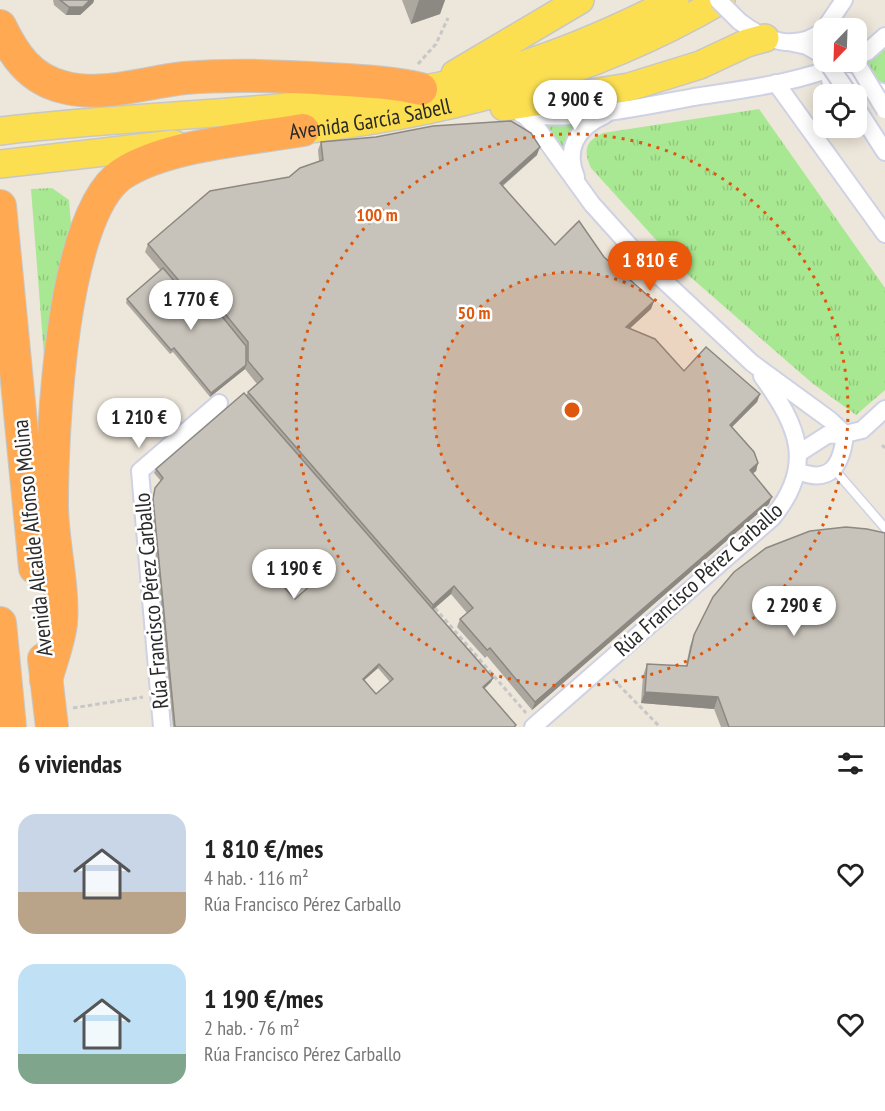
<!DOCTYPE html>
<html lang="es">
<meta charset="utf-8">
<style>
:root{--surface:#fff;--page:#f2f2f2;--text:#222;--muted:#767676;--accent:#ea580c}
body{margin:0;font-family:"PT Sans Narrow",sans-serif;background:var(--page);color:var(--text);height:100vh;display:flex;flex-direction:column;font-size:22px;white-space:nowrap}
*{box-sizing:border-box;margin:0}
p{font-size:20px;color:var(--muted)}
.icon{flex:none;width:33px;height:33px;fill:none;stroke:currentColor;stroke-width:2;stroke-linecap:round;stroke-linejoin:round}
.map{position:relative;height:727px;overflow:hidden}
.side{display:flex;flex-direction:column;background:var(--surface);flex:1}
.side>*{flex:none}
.needle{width:39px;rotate:203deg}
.tools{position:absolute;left:813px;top:18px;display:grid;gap:12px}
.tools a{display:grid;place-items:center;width:54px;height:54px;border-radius:12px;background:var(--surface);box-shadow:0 3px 15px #0003;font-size:30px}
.price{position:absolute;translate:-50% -51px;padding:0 14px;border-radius:21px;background:#fff;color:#222;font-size:20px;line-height:39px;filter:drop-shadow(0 2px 3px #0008)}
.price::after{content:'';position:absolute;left:50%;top:36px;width:18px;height:14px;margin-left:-9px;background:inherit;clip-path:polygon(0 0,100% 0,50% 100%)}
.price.selected{background:var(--accent);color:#fff}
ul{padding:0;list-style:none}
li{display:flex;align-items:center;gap:18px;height:150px;padding:0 18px}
li span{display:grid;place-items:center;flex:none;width:168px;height:120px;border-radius:18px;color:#555}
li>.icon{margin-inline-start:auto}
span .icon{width:72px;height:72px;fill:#fffc;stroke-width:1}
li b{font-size:26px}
h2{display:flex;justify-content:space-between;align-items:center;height:72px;padding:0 18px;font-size:26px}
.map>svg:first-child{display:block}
.grass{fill:url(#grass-tufts)}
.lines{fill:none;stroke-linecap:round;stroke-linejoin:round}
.lane-casing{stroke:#cfd1e4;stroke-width:11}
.street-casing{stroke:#cfd1e4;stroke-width:20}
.primary-casing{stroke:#c7c7c7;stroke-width:30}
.highway-casing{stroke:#c7c7c7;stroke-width:34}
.path{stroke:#c7c7c7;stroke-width:3;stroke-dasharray:4.5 3;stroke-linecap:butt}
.lane{stroke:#fff;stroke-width:8}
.street{stroke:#fff;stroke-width:16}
.primary{stroke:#fbdf51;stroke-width:27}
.highway{stroke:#ffaa53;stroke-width:32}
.street-bridge-casing{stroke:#cfd1e4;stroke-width:20;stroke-linecap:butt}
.street-bridge{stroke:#fff;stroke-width:16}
.wall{fill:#aca8a0;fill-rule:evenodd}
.shaded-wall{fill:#8c8882}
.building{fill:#c8c3ba;stroke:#8c8882;stroke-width:1.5;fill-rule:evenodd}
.ring{fill:none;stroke:#de570d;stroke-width:3;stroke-dasharray:3 6}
.labels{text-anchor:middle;stroke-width:5;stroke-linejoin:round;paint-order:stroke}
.street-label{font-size:22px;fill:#292929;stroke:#fff}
.centre{fill:#de570d;stroke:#fff;stroke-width:3}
.ring-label{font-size:18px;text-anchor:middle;font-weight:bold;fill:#de570d;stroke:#fff;stroke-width:5;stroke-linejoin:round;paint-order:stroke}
</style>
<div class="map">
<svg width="885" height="727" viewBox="0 0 885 727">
<defs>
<pattern id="grass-tufts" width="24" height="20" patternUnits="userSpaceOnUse" patternTransform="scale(1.5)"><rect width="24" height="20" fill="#a9e892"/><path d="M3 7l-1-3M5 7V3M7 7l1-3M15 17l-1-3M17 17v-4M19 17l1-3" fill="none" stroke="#91c77e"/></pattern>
</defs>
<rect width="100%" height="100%" fill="#ede6da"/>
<g class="grass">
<polygon points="885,48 885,86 849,74"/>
<path d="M 759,109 L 885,288 L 885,390 L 856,415 L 812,383 L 687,274 L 591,168 C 583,151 585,141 603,133 Z"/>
<polygon points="578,120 568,135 563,159 546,125"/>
<polygon points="52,188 69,200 71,224 47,394 31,189"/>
</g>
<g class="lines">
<g class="lane-casing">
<polyline id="lane" points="834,469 885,528"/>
</g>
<g class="street-casing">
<g id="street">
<path d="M 739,21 C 763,40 796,53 824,30"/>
<polyline points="825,28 844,0"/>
<polyline points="793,43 807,46 824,56"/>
<polyline points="856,57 867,52 885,36"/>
<polyline points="830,80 848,81 885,93"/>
<polyline points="776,83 885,234"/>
<polyline points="856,107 885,152"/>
<path d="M 521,114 C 568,123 646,106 694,97 C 745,89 799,83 847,62"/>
<polyline points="524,115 537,128 592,204 645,263 752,363 830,420 845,434 862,430 885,409"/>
<path d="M 576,177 C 564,148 578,127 605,115"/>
<path d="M 798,471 C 831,485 842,464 845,434 L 827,435 L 799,453"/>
<polyline points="162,727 140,471 219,403"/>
<path d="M 533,727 L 772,518 C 816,465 798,426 762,376"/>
</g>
</g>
<g class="primary-casing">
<g id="primary">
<polyline points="455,74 580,0"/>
<polyline points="504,107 629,87 700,65 747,43 765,38"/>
<path d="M 0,131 C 157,112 318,115 473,79 C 543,62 611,33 675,0"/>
<path id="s1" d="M 284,132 C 437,116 586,79 721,0"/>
<polyline points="0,164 174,144"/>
</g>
</g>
<g class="highway-casing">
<g id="highway">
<path d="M 0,26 C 14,55 30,79 63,87 C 102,98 146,82 185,78 C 234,74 281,76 330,79 C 361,81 390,82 421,89"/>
<polyline points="0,206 35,568"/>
<polyline points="0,623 10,727"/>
<polyline points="44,659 52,727"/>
<path d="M 46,680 C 51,662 59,641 61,623 C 64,586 52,542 52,505 C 52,433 61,215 122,174 C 166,145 250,139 303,130"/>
</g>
</g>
<g class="path">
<polyline points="418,64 436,44 448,18"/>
<polyline points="882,445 885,448"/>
<polyline points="435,608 526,713"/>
<polyline points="613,679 660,727"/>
<polyline points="73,708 143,697"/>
</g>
<use href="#lane" class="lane"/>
<use href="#street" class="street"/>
<use href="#primary" class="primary"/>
<use href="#highway" class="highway"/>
<g class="street-bridge-casing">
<g id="street-bridge">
<polyline points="718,0 739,21"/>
<polyline points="827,62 849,94"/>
<polyline points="856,62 885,110"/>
</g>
</g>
<use href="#street-bridge" class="street-bridge"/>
</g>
<g class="wall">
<polygon points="53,0 94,0 93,3 80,15 66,15 54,5"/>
<polygon points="402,0 445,0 440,14 411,24"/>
<path d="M 321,142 L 537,155 L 503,186 L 555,245 L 604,257 L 654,301 L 651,309 L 630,328 L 684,371 L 760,394 L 757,402 L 732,427 L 758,463 L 756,471 L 752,474 L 769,504 L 532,710 L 487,656 L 485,658 L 457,627 L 460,619 L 467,613 L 451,594 L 433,610 L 493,678 L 491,682 L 484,688 L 516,725 L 515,727 L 173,727 L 151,503 L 155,488 L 161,481 L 154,473 L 156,469 L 246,396 L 248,392 L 257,384 L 245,369 L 210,397 L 173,352 L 170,354 L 126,303 L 127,299 L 161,271 L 145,252 L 148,244 L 289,177 L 319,161 L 318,150 ZM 296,573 L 308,587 L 295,599 L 282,585 ZM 378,668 L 390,682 L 376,694 L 364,680 Z"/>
<polygon points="694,635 885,727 721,727 714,709 641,703 643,676 647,664 686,666 690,646"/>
</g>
<g class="shaded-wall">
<polygon points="90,0 94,0 93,3 80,15 66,15 69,7"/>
<polygon points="419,0 445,0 440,14 411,24"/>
<polygon points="540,147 537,155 497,190 500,183"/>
<polygon points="654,301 651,309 623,335 626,327"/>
<polygon points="218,305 215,313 204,322 207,314"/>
<polygon points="246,365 245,369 210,397 211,393"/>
<polygon points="760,394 757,402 727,432 730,425"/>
<polygon points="758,463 756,471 747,478 750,470"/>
<polygon points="772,497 769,504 532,710 535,702"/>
<polygon points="297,569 296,573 279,588 281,584"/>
<polygon points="454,586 451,594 430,612 433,605"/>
<polygon points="379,664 378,668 361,683 363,679"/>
<polygon points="493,678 491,682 482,691 483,687"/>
<polygon points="645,692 718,697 714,709 641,703"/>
</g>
<g class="building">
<polygon points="60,0 90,0 83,7 69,7"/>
<polygon points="511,121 531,133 540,147 500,183 555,245 579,221 604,257 654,301 626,327 655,339 684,371 706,347 760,394 730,425 754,452 758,463 750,470 772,497 535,702 490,648 487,650 460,619 473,608 454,586 433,605 248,392 263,379 248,361 248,342 218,305 207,314 148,244 210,191 289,177 300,168 323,160 321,142 376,137 433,126"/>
<polygon points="163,268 206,318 216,309 246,346 246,365 211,393 174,348 171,350 127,299"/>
<path d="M 244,393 L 493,678 L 483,687 L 516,725 L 514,727 L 175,727 L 153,499 L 155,488 L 163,478 L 156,469 ZM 297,569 L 311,585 L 295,599 L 281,584 ZM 379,664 L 393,679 L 376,694 L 363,679 Z"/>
<polygon points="846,527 867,529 885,533 885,727 729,727 718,697 645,692 647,664 687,666 694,635 713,597 734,572 766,548 810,531"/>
</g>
<circle cx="572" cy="410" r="138" fill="#de570d" fill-opacity=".12"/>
<g class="ring">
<circle cx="572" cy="410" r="138"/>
<circle cx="572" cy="410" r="276"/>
</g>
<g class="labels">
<g class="street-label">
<text dy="8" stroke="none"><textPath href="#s1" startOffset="87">Avenida García Sabell</textPath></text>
<text transform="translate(32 538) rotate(-96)" y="8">Avenida Alcalde Alfonso Molina</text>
<text transform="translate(698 579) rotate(-42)" y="8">Rúa Francisco Pérez Carballo</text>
<text transform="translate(151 601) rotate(-95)" y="8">Rúa Francisco Pérez Carballo</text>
</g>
</g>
<circle cx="572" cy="410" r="9" class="centre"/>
<g class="ring-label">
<text x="377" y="221">100 m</text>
<text x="474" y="319">50 m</text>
</g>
</svg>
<div class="tools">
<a><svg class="needle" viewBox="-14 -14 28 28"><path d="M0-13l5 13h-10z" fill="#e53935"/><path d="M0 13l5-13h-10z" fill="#767676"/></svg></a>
<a><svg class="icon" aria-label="locate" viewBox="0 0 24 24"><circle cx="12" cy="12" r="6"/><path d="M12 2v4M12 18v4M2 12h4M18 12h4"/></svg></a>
</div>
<b class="price" style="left:575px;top:131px">2 900 €</b>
<b class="price selected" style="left:650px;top:292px">1 810 €</b>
<b class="price" style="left:191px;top:331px">1 770 €</b>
<b class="price" style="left:139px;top:449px">1 210 €</b>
<b class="price" style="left:294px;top:600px">1 190 €</b>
<b class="price" style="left:794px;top:637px">2 290 €</b>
</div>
<section class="side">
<h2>6 viviendas<svg class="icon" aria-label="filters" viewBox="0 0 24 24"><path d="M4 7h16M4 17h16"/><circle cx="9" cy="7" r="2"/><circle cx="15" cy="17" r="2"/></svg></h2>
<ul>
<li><span style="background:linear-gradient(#c9d6e8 65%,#b9a48a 0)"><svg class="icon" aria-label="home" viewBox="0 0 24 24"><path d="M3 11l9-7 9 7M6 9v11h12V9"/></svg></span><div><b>1 810 €/mes</b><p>4 hab. · 116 m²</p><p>Rúa Francisco Pérez Carballo</p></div><svg class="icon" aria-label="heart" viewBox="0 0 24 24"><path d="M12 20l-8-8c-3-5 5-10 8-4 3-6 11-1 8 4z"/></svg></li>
<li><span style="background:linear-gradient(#bfe0f5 75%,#7fa58c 0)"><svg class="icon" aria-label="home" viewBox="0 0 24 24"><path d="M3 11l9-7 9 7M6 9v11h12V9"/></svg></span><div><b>1 190 €/mes</b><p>2 hab. · 76 m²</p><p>Rúa Francisco Pérez Carballo</p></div><svg class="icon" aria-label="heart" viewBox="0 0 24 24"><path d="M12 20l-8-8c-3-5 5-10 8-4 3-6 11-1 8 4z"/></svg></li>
</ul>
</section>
